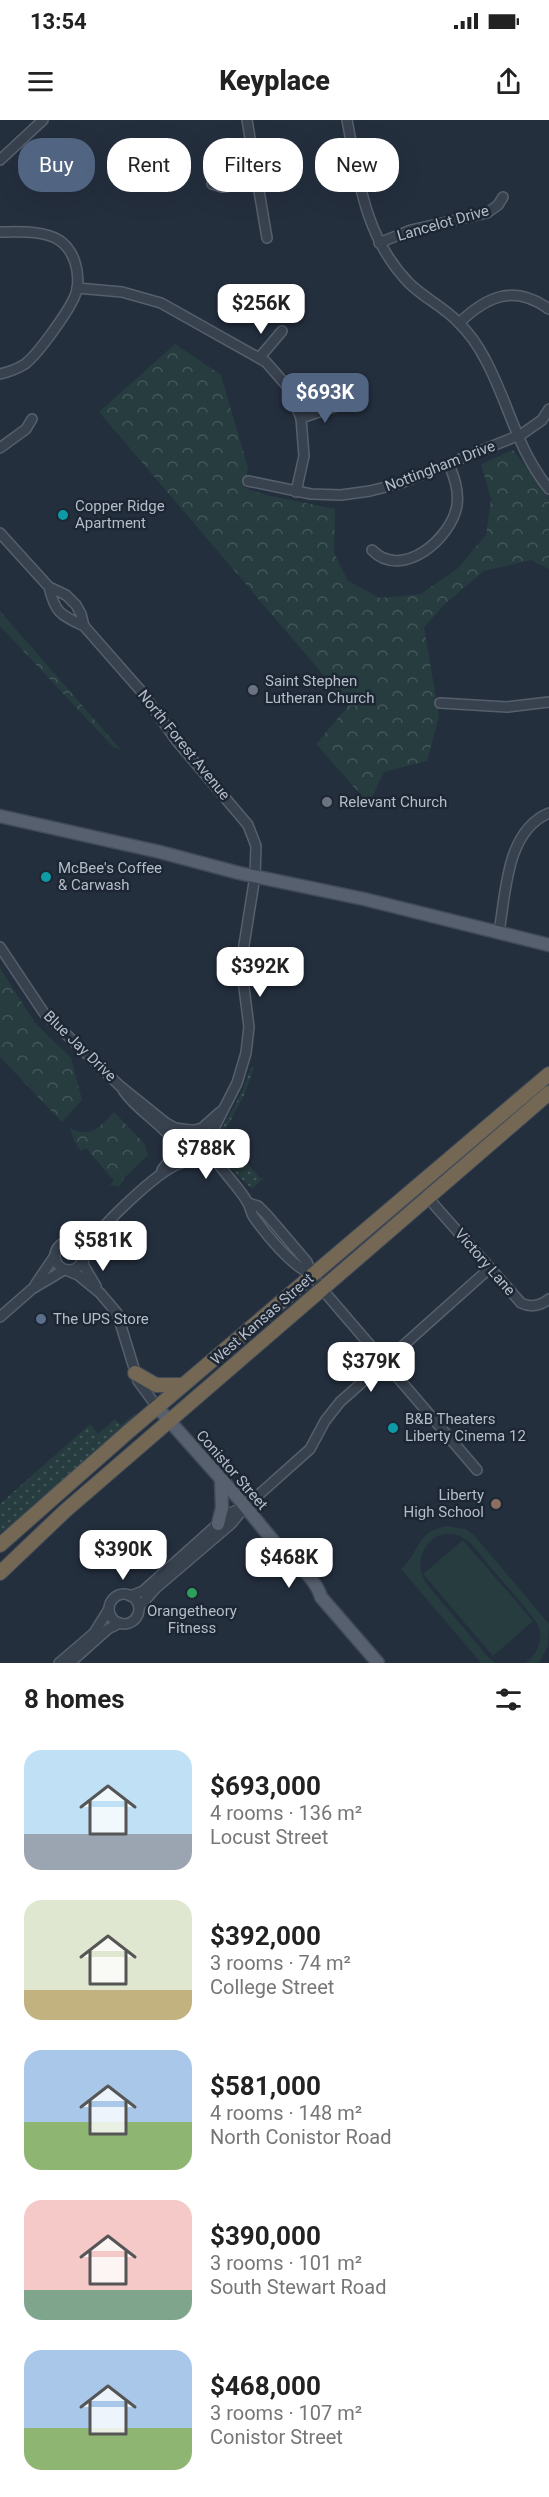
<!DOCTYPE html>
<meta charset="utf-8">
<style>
:root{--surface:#fff;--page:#f2f2f2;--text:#222;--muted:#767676;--accent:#516482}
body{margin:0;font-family:Roboto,sans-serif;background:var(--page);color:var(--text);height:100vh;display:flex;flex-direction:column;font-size:22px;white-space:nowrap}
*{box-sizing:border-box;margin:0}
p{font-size:20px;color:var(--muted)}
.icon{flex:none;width:33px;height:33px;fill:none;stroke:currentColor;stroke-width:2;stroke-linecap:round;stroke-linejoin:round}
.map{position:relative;height:1543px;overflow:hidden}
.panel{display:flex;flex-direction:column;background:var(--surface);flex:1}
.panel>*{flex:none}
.top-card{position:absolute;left:18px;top:18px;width:513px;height:54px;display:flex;gap:12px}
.price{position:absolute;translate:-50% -51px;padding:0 14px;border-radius:12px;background:#fff;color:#222;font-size:20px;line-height:39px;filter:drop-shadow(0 2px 3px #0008)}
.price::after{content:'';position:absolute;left:50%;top:36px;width:18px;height:14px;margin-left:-9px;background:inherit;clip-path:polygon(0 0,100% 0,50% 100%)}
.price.current{background:var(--accent);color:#fff}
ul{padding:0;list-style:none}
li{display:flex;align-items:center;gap:18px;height:150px;padding:0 24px}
li span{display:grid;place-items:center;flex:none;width:168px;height:120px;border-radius:18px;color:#555}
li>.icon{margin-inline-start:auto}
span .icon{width:72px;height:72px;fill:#fffc;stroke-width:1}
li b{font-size:26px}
h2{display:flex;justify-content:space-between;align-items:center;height:72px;padding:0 24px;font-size:26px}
.tag{padding:0 21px;border-radius:24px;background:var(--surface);box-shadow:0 6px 24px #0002;font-size:21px;line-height:54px}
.tag.current{background:var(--accent);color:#fff}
.status{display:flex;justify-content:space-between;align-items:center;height:42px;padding:0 30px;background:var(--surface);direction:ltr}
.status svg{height:16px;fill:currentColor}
header{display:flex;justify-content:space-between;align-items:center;height:78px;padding:0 24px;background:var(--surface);font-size:27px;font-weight:800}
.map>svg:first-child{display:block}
.grass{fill:url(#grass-dots)}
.forest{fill:url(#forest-crowns)}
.park{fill:#263c3f}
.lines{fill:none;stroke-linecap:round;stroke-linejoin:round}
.minor-casing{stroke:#565f6c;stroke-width:12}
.major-casing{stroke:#414a57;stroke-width:15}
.highway-casing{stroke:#434c59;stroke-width:16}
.minor{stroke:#38414e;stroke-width:9}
.major{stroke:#56606e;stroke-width:12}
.highway{stroke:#746855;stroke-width:14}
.culture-dot{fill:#0f9aa8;stroke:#1d2633;stroke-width:2}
.worship-dot{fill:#6b7280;stroke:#1d2633;stroke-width:2}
.service-dot{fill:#5c6f8a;stroke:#1d2633;stroke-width:2}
.education-dot{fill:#8d6e63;stroke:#1d2633;stroke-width:2}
.leisure-dot{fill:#2e9e5b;stroke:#1d2633;stroke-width:2}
.labels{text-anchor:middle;stroke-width:5;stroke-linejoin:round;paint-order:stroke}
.street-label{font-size:15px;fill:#b4bcc9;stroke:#1d2633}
.poi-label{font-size:15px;fill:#b4bcc9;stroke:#1d2633;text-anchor:start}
</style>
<div class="status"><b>13:54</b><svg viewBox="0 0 49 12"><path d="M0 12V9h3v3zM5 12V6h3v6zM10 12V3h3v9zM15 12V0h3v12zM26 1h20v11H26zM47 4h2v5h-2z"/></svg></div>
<header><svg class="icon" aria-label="menu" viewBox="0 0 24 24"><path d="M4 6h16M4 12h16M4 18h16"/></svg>Keyplace<svg class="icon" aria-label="share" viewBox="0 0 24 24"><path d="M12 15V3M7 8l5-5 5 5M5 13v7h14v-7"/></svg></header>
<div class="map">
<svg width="549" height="1543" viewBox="0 0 549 1543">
<defs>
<pattern id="grass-dots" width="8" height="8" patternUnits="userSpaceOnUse" patternTransform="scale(1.5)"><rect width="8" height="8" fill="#263c3f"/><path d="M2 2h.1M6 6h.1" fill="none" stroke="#435659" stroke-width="1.8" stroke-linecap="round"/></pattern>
<pattern id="forest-crowns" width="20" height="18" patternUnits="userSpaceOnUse" patternTransform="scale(1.5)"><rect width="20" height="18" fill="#263c3f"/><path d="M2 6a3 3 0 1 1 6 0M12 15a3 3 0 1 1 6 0" fill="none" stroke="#435659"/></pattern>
</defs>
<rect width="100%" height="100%" fill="#242f3e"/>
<g class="grass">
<polygon points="251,947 254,947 244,975 226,1009 231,1012 231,1015 226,1019 260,1058 265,1057 252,1069 219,1037 215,1026 218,1015 241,974"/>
<polygon points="135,1293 137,1297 37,1385 0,1413 0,1384 90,1304 98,1314 115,1299 121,1305"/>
</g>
<g class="forest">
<polygon points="175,224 221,255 248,348 245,368 266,375 335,389 334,433 348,461 380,478 421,474 457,449 486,415 491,379 481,344 513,330 549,378 549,449 531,440 484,451 446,483 424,507 439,596 427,641 384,652 369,684 316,624 349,585 99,292"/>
<polygon points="0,491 121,630 113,627 0,506"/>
<polygon points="0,848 35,903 71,938 82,980 62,1002 0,937"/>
<path d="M 114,992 L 144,1023 L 148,1035 L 125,1057 L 119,1067 L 110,1065 L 114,1061 L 86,1028 L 81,1031 L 74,1021 L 70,1008 C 92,1019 99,1007 114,992 Z"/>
</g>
<g class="park">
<path d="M 446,1406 L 465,1409 L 473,1414 L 549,1504 L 548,1526 L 539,1543 L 525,1543 C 539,1533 543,1520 538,1505 C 524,1484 506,1466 490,1447 C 483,1438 475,1426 465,1419 C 436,1400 408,1437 426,1463 L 487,1536 L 495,1543 L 481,1543 L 401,1449 C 421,1432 414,1413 446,1406 Z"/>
<polygon points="463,1420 533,1501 493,1536 423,1454"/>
</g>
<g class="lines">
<g class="minor-casing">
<g id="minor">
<polyline points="247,0 267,118"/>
<path d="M 347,0 C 358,58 365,118 409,163 C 424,178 444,187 458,202 C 468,212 479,227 485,239 C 509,283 516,328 549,369"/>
<polyline points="0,40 43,0"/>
<polyline points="212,64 222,67 258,63"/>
<path d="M 0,112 C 17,112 43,110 59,120 C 74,130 80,151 77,169 C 75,184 38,234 25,244 C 17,249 9,252 0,254"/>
<polyline points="379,123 411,110 487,93 498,85 503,77"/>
<polyline points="77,168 122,172 161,183 266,242 287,266 301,298 304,336 296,372"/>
<path d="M 459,203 C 487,176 514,164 549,189"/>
<polyline points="260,237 282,211"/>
<polyline points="301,298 340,285"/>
<polyline points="0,328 26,309 32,299"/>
<polyline points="248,361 311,374 341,375 370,371 401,363 522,314 542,300 549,289"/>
<path d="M 0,413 L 49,467 L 66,475 L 76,485 L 81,494 L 84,506 C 61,495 55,493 49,467"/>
<path d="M 372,430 C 402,461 452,418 457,385 C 459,370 454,357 449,344"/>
<polyline points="84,506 141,571 176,620 248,705 256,726 255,756 241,844 249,907 246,933 237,963 207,1022"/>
<polyline points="440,583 507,587 549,582"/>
<path d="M 499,812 C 506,772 506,711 549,693"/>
<polyline points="0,827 44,893 120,966 166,1003 175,1008 190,1010"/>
<path d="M 123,970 C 138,992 162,1003 177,1025"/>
<circle cx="192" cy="1025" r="15"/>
<polyline points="195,1010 202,1008 220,992"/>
<path d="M 207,1026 C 218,1049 236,1062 248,1083 C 250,1087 251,1092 253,1096 C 266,1115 291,1145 312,1155"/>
<polyline points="162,1050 177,1029"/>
<path d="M 429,1079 L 521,1183 C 531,1188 540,1186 549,1179"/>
<polyline points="248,1083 258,1086 267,1095 307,1142 312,1155 322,1169 477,1350"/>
<circle cx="69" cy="1136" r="14"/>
<polyline points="73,1122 97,1108"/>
<path d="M 83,1133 C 95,1111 149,1060 172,1047 C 177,1044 184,1042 189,1040"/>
<polyline points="83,1139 84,1146 96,1166"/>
<polyline points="68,1151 78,1155 100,1173 117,1193 138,1261 157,1287"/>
<polyline points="35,1165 54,1137"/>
<polyline points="0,1197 32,1169 64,1150"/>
<circle cx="124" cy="1489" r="15"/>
<polyline points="130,1476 143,1471 230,1393 242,1388"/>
<polyline points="139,1487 156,1468 231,1404 245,1387 310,1329 325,1301 340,1282 490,1148"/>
<polyline points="59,1543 94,1513 109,1489"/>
<polyline points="70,1543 108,1509 120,1503"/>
</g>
</g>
<g class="major-casing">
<g id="major">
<polyline points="0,696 160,732 239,753 364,779 549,825"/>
<path d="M 157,1287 L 239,1379 L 284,1434 C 298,1442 317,1462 321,1477 L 378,1543"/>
<polyline points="218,1404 222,1388 221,1359"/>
</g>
</g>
<g class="highway-casing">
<g id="highway">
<polyline points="135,1253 156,1265 183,1265"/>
<polyline points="0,1425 128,1312 549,954"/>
<polyline points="0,1453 65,1391 549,973"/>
</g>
</g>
<use href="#minor" class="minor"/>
<use href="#major" class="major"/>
<use href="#highway" class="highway"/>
</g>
<g class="culture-dot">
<circle cx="63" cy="395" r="6"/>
<circle cx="46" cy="757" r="6"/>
<circle cx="393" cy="1308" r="6"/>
</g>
<g class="worship-dot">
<circle cx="253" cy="570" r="6"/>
<circle cx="327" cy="682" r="6"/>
</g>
<circle class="service-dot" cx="41" cy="1199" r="6"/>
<circle class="education-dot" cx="496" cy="1384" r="6"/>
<circle class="leisure-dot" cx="192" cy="1473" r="6"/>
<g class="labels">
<g class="street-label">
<text transform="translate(443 103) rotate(-16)" y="5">Lancelot Drive</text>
<text transform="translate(440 346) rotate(-21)" y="5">Nottingham Drive</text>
<text transform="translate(184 625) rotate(51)" y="5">North Forest Avenue</text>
<text transform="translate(80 926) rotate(44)" y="5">Blue Jay Drive</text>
<text transform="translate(485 1142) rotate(49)" y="5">Victory Lane</text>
<text transform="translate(262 1199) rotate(-41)" y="5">West Kansas Street</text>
<text transform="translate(232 1350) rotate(49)" y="5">Conistor Street</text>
</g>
<g class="poi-label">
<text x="75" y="391">Copper Ridge<tspan x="75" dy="17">Apartment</tspan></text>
<text x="265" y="566">Saint Stephen<tspan x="265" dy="17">Lutheran Church</tspan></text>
<text x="339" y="687">Relevant Church</text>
<text x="58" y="753">McBee's Coffee<tspan x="58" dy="17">&amp; Carwash</tspan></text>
<text x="53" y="1204">The UPS Store</text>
<text x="405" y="1304">B&amp;B Theaters<tspan x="405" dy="17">Liberty Cinema 12</tspan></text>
<text x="484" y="1380" text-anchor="end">Liberty<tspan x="484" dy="17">High School</tspan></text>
<text x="192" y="1496" text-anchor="middle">Orangetheory<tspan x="192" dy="17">Fitness</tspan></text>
</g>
</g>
</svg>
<b class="price" style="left:261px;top:215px">$256K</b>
<b class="price current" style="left:325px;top:304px">$693K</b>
<b class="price" style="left:260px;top:878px">$392K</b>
<b class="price" style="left:206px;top:1060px">$788K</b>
<b class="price" style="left:103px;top:1152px">$581K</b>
<b class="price" style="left:371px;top:1273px">$379K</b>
<b class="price" style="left:123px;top:1461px">$390K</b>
<b class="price" style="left:289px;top:1469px">$468K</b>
<div class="top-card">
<a class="tag current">Buy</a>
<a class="tag">Rent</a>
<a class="tag">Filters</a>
<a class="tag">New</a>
</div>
</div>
<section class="panel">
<h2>8 homes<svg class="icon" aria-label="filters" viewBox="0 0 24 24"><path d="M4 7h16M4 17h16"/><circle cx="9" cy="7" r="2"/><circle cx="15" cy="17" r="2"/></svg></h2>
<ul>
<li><span style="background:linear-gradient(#bfe0f5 70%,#9aa5b1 0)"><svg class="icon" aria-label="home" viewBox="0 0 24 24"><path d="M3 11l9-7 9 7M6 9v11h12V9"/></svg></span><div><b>$693,000</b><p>4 rooms · 136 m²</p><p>Locust Street</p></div></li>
<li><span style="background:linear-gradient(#dfe7d0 75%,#c2b280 0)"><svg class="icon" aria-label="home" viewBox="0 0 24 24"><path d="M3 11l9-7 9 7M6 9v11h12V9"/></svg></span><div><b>$392,000</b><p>3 rooms · 74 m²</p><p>College Street</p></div></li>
<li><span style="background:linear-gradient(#a9c7e8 60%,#8fb573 0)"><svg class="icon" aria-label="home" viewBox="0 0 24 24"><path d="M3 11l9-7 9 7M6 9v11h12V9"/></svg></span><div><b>$581,000</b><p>4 rooms · 148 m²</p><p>North Conistor Road</p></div></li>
<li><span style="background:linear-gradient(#f6c9c9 75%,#7fa58c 0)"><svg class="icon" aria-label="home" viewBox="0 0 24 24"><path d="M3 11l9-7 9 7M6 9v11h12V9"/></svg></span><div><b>$390,000</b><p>3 rooms · 101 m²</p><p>South Stewart Road</p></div></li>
<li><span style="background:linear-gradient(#a9c7e8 65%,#8fb573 0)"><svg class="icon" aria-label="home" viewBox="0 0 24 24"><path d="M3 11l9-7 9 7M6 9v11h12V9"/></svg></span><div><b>$468,000</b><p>3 rooms · 107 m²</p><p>Conistor Street</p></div></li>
</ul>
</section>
